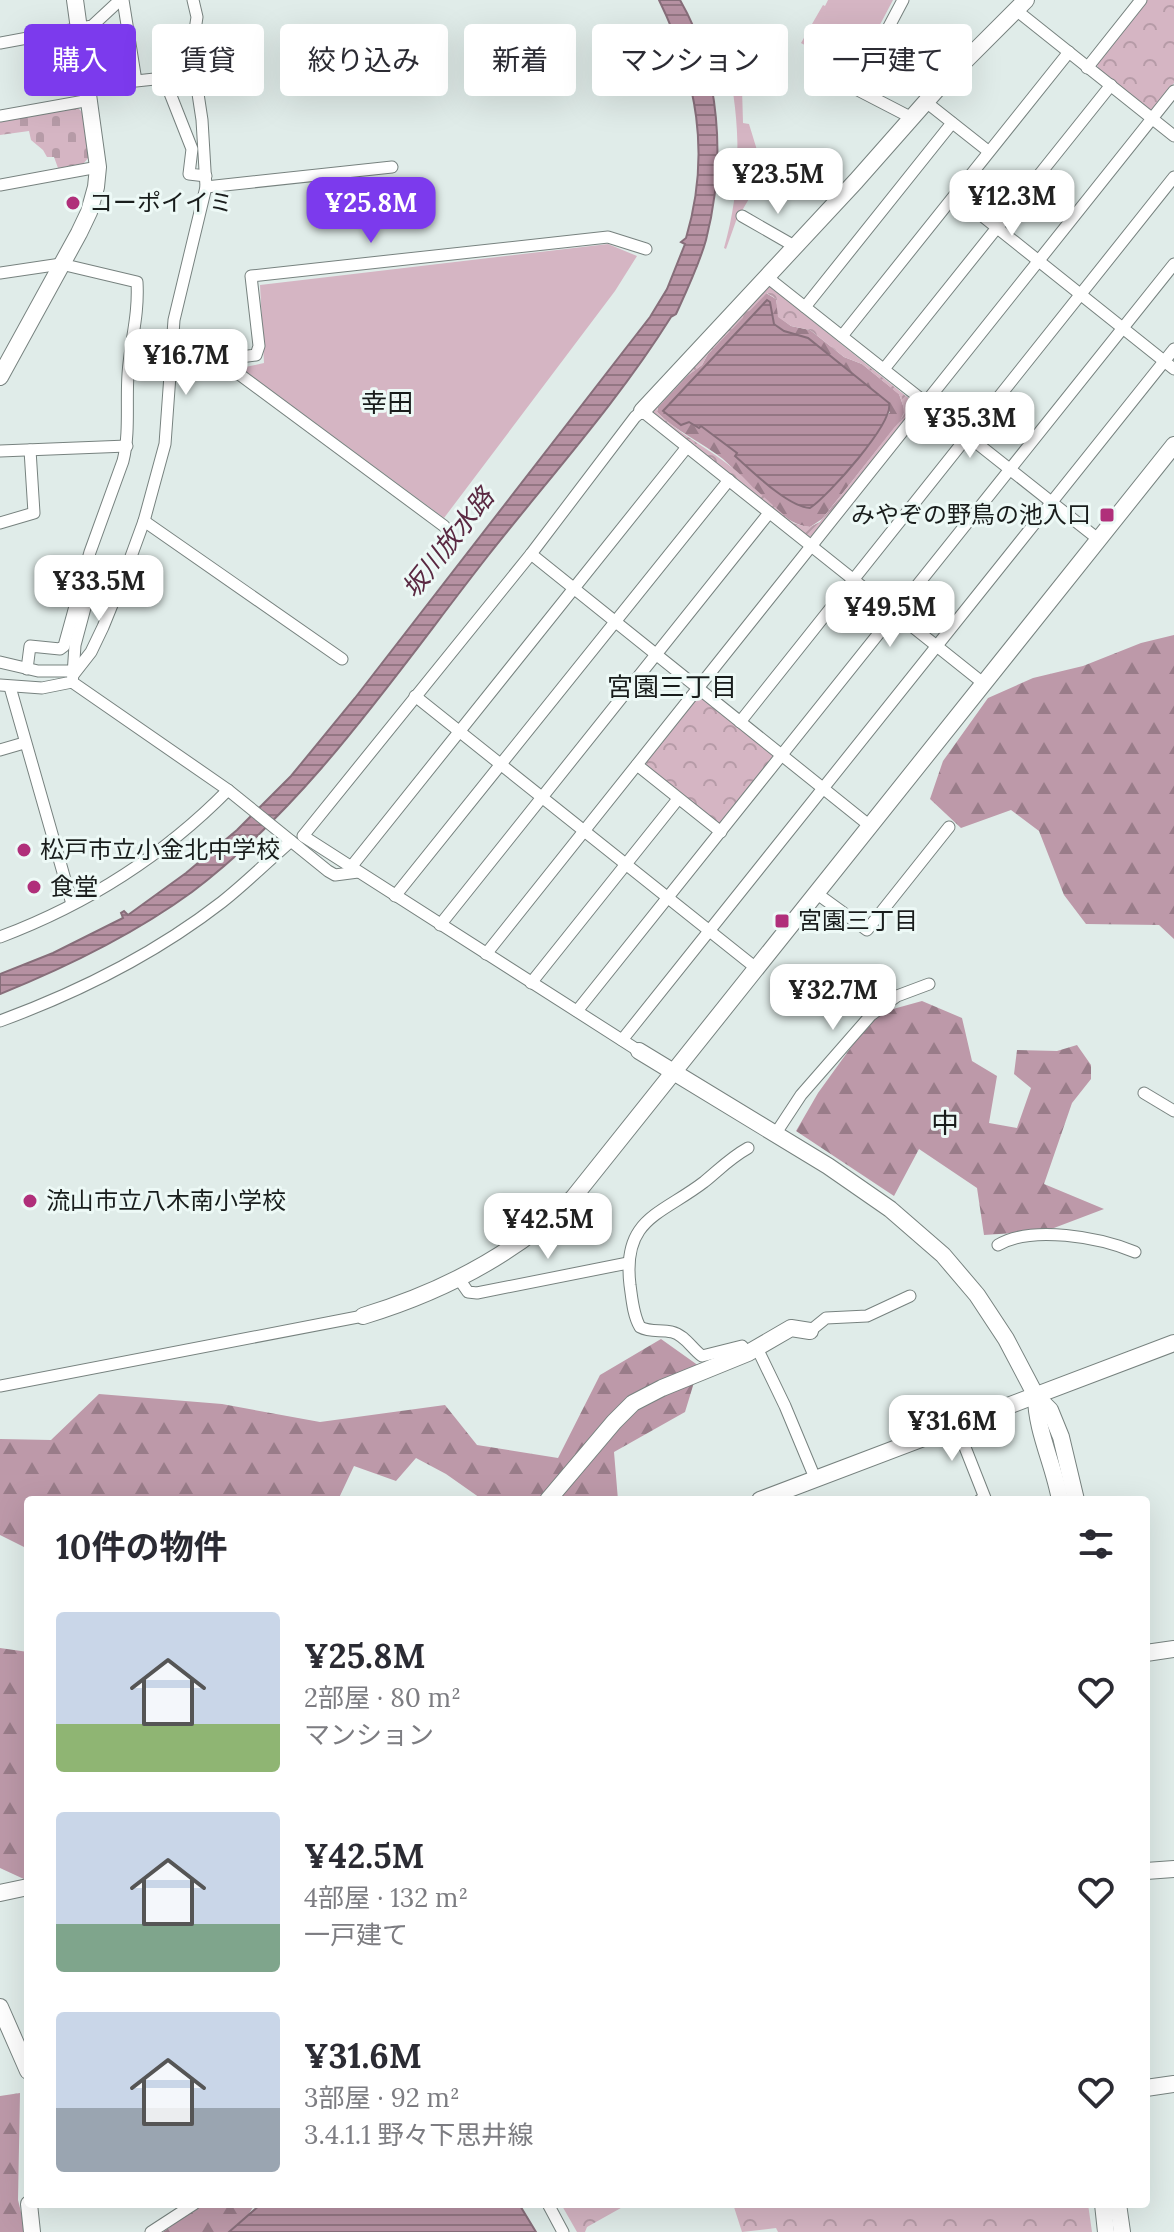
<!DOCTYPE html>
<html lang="ja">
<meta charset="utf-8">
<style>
:root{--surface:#fff;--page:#f7f7f7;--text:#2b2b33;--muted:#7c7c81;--accent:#7c3aed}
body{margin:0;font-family:Lora,"Noto Sans JP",serif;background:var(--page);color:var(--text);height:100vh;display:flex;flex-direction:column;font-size:30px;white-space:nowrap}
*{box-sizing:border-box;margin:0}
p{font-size:26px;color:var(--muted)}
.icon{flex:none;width:44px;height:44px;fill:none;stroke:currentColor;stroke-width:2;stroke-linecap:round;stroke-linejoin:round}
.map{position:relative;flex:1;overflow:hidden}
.sheet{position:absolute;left:24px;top:1496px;width:1126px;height:712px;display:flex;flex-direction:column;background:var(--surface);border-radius:8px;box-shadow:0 8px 32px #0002}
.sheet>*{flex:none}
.banner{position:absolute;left:24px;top:24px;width:1126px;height:72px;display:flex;gap:16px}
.price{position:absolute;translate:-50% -68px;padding:0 18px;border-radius:16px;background:#fff;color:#222;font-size:26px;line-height:52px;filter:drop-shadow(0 2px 4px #0008)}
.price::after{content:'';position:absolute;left:50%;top:48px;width:24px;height:18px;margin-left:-12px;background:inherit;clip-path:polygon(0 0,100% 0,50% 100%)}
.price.on{background:var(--accent);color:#fff}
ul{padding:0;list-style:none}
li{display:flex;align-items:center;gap:24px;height:200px;padding:0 32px}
li span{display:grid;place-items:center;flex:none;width:224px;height:160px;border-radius:8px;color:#555}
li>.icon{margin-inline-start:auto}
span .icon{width:96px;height:96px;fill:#fffc;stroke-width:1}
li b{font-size:34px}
h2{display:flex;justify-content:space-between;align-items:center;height:96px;padding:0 32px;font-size:34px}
.chip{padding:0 28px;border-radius:8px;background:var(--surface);box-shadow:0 8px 32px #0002;font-size:28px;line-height:72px}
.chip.on{background:var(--accent);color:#fff}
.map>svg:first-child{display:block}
.grass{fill:#d5b5c3}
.forest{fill:url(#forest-firs);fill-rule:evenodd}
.cemetery{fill:url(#cemetery-stones)}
.park{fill:url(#park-crowns);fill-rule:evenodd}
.garden{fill:url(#garden-furrows)}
.water{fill:url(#water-rules);stroke:#876e7a;stroke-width:2}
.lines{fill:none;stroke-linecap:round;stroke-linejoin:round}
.street-casing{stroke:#77827f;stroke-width:13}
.secondary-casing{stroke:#77827f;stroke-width:18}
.street{stroke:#fff;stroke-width:11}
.secondary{stroke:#fff;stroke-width:16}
.poi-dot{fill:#b02f7a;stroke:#edf9f6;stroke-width:3}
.labels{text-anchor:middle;stroke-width:6;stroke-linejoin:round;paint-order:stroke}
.poi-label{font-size:24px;fill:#191d1c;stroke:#edf9f6;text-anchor:start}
.neighbourhood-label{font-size:26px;fill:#191d1c;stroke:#edf9f6}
.water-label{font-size:26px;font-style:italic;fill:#5a2942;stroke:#edf9f6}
.quarter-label{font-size:28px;fill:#191d1c;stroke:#edf9f6}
</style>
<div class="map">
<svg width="1174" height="2232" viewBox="0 0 1174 2232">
<defs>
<pattern id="forest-firs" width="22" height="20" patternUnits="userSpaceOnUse" patternTransform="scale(2)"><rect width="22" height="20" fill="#bd99a9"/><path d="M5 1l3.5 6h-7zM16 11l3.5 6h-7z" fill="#997c89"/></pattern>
<pattern id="cemetery-stones" width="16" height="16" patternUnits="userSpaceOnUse" patternTransform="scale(2)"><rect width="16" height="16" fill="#d5b5c3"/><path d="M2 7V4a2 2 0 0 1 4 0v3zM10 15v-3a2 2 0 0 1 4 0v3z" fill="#b69ba7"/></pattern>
<pattern id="park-crowns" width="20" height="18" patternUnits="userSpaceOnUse" patternTransform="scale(2)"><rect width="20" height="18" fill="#d5b5c3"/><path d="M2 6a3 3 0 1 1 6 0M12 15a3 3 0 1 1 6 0" fill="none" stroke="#b69ba7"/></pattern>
<pattern id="garden-furrows" width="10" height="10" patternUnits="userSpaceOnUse" patternTransform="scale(2)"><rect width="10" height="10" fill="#d5b5c3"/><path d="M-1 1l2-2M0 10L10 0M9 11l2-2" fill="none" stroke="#b69ba7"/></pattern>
<pattern id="water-rules" width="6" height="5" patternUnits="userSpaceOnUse" patternTransform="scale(2)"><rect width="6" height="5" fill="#b691a2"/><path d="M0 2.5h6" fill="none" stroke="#937683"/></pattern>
</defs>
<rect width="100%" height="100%" fill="#e0ece9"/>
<g class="grass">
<polygon points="828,0 893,0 855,72 801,43 823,5 825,6"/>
<path d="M 734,57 L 742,88 L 743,123 L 749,124 L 764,173 L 736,221 L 726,249 L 724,248 C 742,186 741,123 727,60 Z"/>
<polygon points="608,244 637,256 615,291 444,518 241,368 264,363 260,285"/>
</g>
<g class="forest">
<path d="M 766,293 L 776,299 L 779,317 L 791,326 L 810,330 L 844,357 L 862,364 L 899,394 L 905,411 L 900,421 L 822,519 L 810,527 C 781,526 745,478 723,459 C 702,442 675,431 657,412 L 658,407 L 687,376 L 702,365 L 708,354 ZM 770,302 L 774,323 L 890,412 L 842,476 L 812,507 L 701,426 L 698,428 L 689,422 Z"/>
<polygon points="1174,635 1174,939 1159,925 1086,924 1064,895 1039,831 1011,810 961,828 930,799 943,761 988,698 1033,678 1083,666 1141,643"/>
<polygon points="922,1001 962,1018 972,1061 997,1076 989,1123 1017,1128 1031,1088 1014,1074 1017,1050 1057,1051 1077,1045 1091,1065 1091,1079 1072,1103 1044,1184 1104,1209 1046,1231 984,1235 977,1188 919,1149 894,1196 796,1131 818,1093 875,1014"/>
<polygon points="661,1339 699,1366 685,1412 614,1452 618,1500 483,1500 446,1474 416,1458 396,1481 354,1466 338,1500 28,1500 28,1549 0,1535 0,1439 51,1440 99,1394 222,1404 320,1422 445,1405 477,1445 558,1458 600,1375"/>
<polygon points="0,1648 28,1652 26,1880 0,1868"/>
<polygon points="20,2093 18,2200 26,2232 0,2232 0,2096"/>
<polygon points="202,2204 255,2204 245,2220 229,2232 163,2232"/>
</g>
<polygon class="cemetery" points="78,108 85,115 90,156 83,164 58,168 54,157 47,157 43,150 31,140 29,131 0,135 0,121"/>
<g class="park">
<polygon points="1147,0 1174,0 1174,83 1153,109 1148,110 1098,69 1097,64"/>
<path d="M 768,285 L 917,405 L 812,536 L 807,537 L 653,414 L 653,409 ZM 767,293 L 776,299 L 778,317 L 791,326 L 810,330 L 844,357 L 862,364 L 899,394 L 905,411 L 900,421 L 820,522 L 810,527 C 782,526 760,493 742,476 C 716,452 681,436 657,412 L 658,407 L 687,376 L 702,365 L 708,354 Z"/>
<polygon points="702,697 772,753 773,759 722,823 717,823 647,767 646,762 697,698"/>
<polygon points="561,2204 628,2204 587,2227 585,2232 577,2232"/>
<polygon points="733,2204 1088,2204 1092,2232 778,2232 776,2228 742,2232"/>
</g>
<polygon class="garden" points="870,368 917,405 812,536 807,537 752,493 754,488 794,524 810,527 820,522 904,415 902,397 869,369"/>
<g class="water">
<path d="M 659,0 L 680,0 C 721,71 726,162 706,240 C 699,265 687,290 676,314 L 671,317 C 618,402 549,478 487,557 C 397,672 310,803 192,892 C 133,935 67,967 0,994 L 0,974 L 53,953 L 123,918 L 121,913 L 124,911 L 128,915 L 186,873 L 237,830 L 291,776 L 355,698 L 650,317 L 667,289 L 685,244 L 681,242 L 686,238 C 711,154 697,78 659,0 Z"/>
<path d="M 767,300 L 770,302 L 774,324 L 784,331 L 808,338 L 889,403 C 894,423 828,496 810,508 C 788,507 752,471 735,456 L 737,453 L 701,426 L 699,428 L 689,422 L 681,425 L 663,411 Z"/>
<polygon points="261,2204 519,2204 536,2232 229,2232"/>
</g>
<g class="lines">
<g class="street-casing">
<g id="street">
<polyline points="123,0 136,81 164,78 192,149 189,174 206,176"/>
<polyline points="903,0 856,89 912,118"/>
<polyline points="1016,10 1174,136"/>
<polyline points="0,43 92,26 120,0"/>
<polyline points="1087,68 1141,0"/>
<polyline points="905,71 920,42 961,64"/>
<path d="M 164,78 C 177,65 181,47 194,37"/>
<polyline points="926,102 988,151"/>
<polyline points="0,116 90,100"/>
<polyline points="0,185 98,167"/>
<polyline points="206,187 392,167"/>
<polyline points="956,195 1174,369"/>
<polyline points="742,216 796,247"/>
<path d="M 0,273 L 61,264 L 137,282 C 139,317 130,342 128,374 C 126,403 130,433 123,461 L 90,552 L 64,646 L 60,649 L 30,646 L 27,669"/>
<polyline points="767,277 1098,539"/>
<polyline points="805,307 952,123"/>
<polyline points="842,336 1069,52"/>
<polyline points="220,360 444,526"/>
<polyline points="172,366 256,355 259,346 251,276 608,237 646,249"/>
<polyline points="884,369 1111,85"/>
<polyline points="0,451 127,446"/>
<polyline points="144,521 342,659"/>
<polyline points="0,523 34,513 30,450"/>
<polyline points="531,554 870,826"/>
<polyline points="0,662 38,671 73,671"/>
<polyline points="73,675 75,645 86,604 86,586"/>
<polyline points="72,682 228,790 328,871 335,875 358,872"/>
<polyline points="0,685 42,688 72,682 73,675 91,652 103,627 125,573 144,521 165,444 174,320 206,187 202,120 195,74 194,37 197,17 193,0"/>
<polyline points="10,687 72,904"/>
<polyline points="415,696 756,968"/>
<polyline points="740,722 1174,177"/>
<polyline points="0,750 24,743"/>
<polyline points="637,765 721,832"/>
<polyline points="351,867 687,447"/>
<polyline points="816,893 867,930 949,827"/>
<polyline points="395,896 729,480"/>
<polyline points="440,925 769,513"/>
<path d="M 0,937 C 85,905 164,855 228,790"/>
<polyline points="486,954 1174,91"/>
<polyline points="531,983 678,799"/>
<polyline points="577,1011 1174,264"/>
<path d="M 0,1021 C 79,992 155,954 222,902 C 246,883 268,861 291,841"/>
<polyline points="622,1040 1174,349"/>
<polyline points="639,1051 303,836 531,554 635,417 642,411 983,683"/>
<polyline points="1144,1093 1174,1111"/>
<polyline points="776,1133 801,1095 871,1015 897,996 929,984"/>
<path d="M 998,1245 C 1032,1225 1099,1237 1135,1252"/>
<polyline points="459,1279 468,1292 477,1293 628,1263"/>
<polyline points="810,1331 826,1318 867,1316 910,1296"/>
<polyline points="757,1348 785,1406 815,1478"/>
<path d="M 748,1353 L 742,1346 L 702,1356 C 692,1349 685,1335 672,1332 C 661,1329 651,1333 640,1327 C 633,1315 632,1299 630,1285 C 622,1218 661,1215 704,1182 C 720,1169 730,1158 748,1148"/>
<polyline points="0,1386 363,1316"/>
<polyline points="957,1427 985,1498 980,1500"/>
<polyline points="548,2204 563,2232"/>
<polyline points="151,2232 194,2204"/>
</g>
</g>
<g class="secondary-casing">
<g id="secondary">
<polyline points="0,377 79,233 89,212 96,187 98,167 75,0"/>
<polyline points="642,411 856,181 939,87 1026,0"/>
<polyline points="639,1051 828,1166 890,1209 943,1255 977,1295 1006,1339 1036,1396 1050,1410 1061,1437 1076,1500"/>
<path d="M 363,1316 C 442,1292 513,1256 573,1198 L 1174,445"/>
<path d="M 1036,1396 C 1036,1431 1054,1465 1060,1500"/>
<polyline points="548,1500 614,1422 633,1403 662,1388 748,1353 791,1328 810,1331"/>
<polyline points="760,1500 1174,1343"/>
<polyline points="1146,1653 1174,1649"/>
<polyline points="1146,1871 1174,1869"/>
<polyline points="0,1893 28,1887"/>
<polyline points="0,2007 28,2071"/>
<polyline points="1146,2088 1174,2084"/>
<polyline points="29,2204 32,2232"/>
<polyline points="1103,2204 1106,2232"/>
<polyline points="1118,2204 1122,2232"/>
</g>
</g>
<use href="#street" class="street"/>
<use href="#secondary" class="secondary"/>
</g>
<g class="poi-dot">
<circle cx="73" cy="203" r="8"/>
<rect x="1099" y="507" width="16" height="16" rx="4"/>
<circle cx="24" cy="850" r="8"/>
<circle cx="34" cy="887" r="8"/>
<rect x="774" y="913" width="16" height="16" rx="4"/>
<circle cx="30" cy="1201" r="8"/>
</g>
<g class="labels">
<g class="poi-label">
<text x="89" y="211">コーポイイミ</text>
<text x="1091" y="523" text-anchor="end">みやぞの野鳥の池入口</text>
<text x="40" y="858">松戸市立小金北中学校</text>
<text x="50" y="895">食堂</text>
<text x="798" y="929">宮園三丁目</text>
<text x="46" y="1209">流山市立八木南小学校</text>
</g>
<g class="neighbourhood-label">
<text x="387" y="412">幸田</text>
<text x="672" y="696">宮園三丁目</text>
</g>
<g class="water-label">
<text transform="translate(448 543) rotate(-52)" y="9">坂川放水路</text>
</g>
<g class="quarter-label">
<text x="945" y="1133">中</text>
</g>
</g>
</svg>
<b class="price" style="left:778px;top:216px">¥23.5M</b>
<b class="price" style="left:1012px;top:238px">¥12.3M</b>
<b class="price on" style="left:371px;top:245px">¥25.8M</b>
<b class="price" style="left:186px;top:397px">¥16.7M</b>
<b class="price" style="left:970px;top:460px">¥35.3M</b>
<b class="price" style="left:99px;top:623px">¥33.5M</b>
<b class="price" style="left:890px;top:649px">¥49.5M</b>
<b class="price" style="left:833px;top:1032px">¥32.7M</b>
<b class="price" style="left:548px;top:1261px">¥42.5M</b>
<b class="price" style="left:952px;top:1463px">¥31.6M</b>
<div class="banner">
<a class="chip on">購入</a>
<a class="chip">賃貸</a>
<a class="chip">絞り込み</a>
<a class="chip">新着</a>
<a class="chip">マンション</a>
<a class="chip">一戸建て</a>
</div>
<section class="sheet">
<h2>10件の物件<svg class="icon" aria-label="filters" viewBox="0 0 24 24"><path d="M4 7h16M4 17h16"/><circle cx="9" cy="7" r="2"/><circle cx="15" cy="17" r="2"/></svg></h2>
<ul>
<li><span style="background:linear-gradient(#c9d6e8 70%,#8fb573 0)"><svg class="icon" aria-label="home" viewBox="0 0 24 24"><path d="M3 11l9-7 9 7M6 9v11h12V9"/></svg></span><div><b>¥25.8M</b><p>2部屋 · 80 m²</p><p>マンション</p></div><svg class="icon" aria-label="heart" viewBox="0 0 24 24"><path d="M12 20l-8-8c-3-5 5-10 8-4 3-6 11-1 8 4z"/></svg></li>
<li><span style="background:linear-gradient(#c9d6e8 70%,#7fa58c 0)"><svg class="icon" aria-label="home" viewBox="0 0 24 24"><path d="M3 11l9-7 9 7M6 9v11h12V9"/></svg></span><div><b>¥42.5M</b><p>4部屋 · 132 m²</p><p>一戸建て</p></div><svg class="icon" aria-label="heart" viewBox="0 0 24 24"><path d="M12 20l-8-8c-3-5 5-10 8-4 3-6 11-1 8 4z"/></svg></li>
<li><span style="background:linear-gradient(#c9d6e8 60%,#9aa5b1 0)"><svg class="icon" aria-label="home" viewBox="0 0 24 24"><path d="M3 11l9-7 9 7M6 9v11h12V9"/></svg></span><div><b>¥31.6M</b><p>3部屋 · 92 m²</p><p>3.4.1.1 野々下思井線</p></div><svg class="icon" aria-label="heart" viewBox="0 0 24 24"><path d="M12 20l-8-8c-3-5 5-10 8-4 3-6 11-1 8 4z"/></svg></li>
</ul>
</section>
</div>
